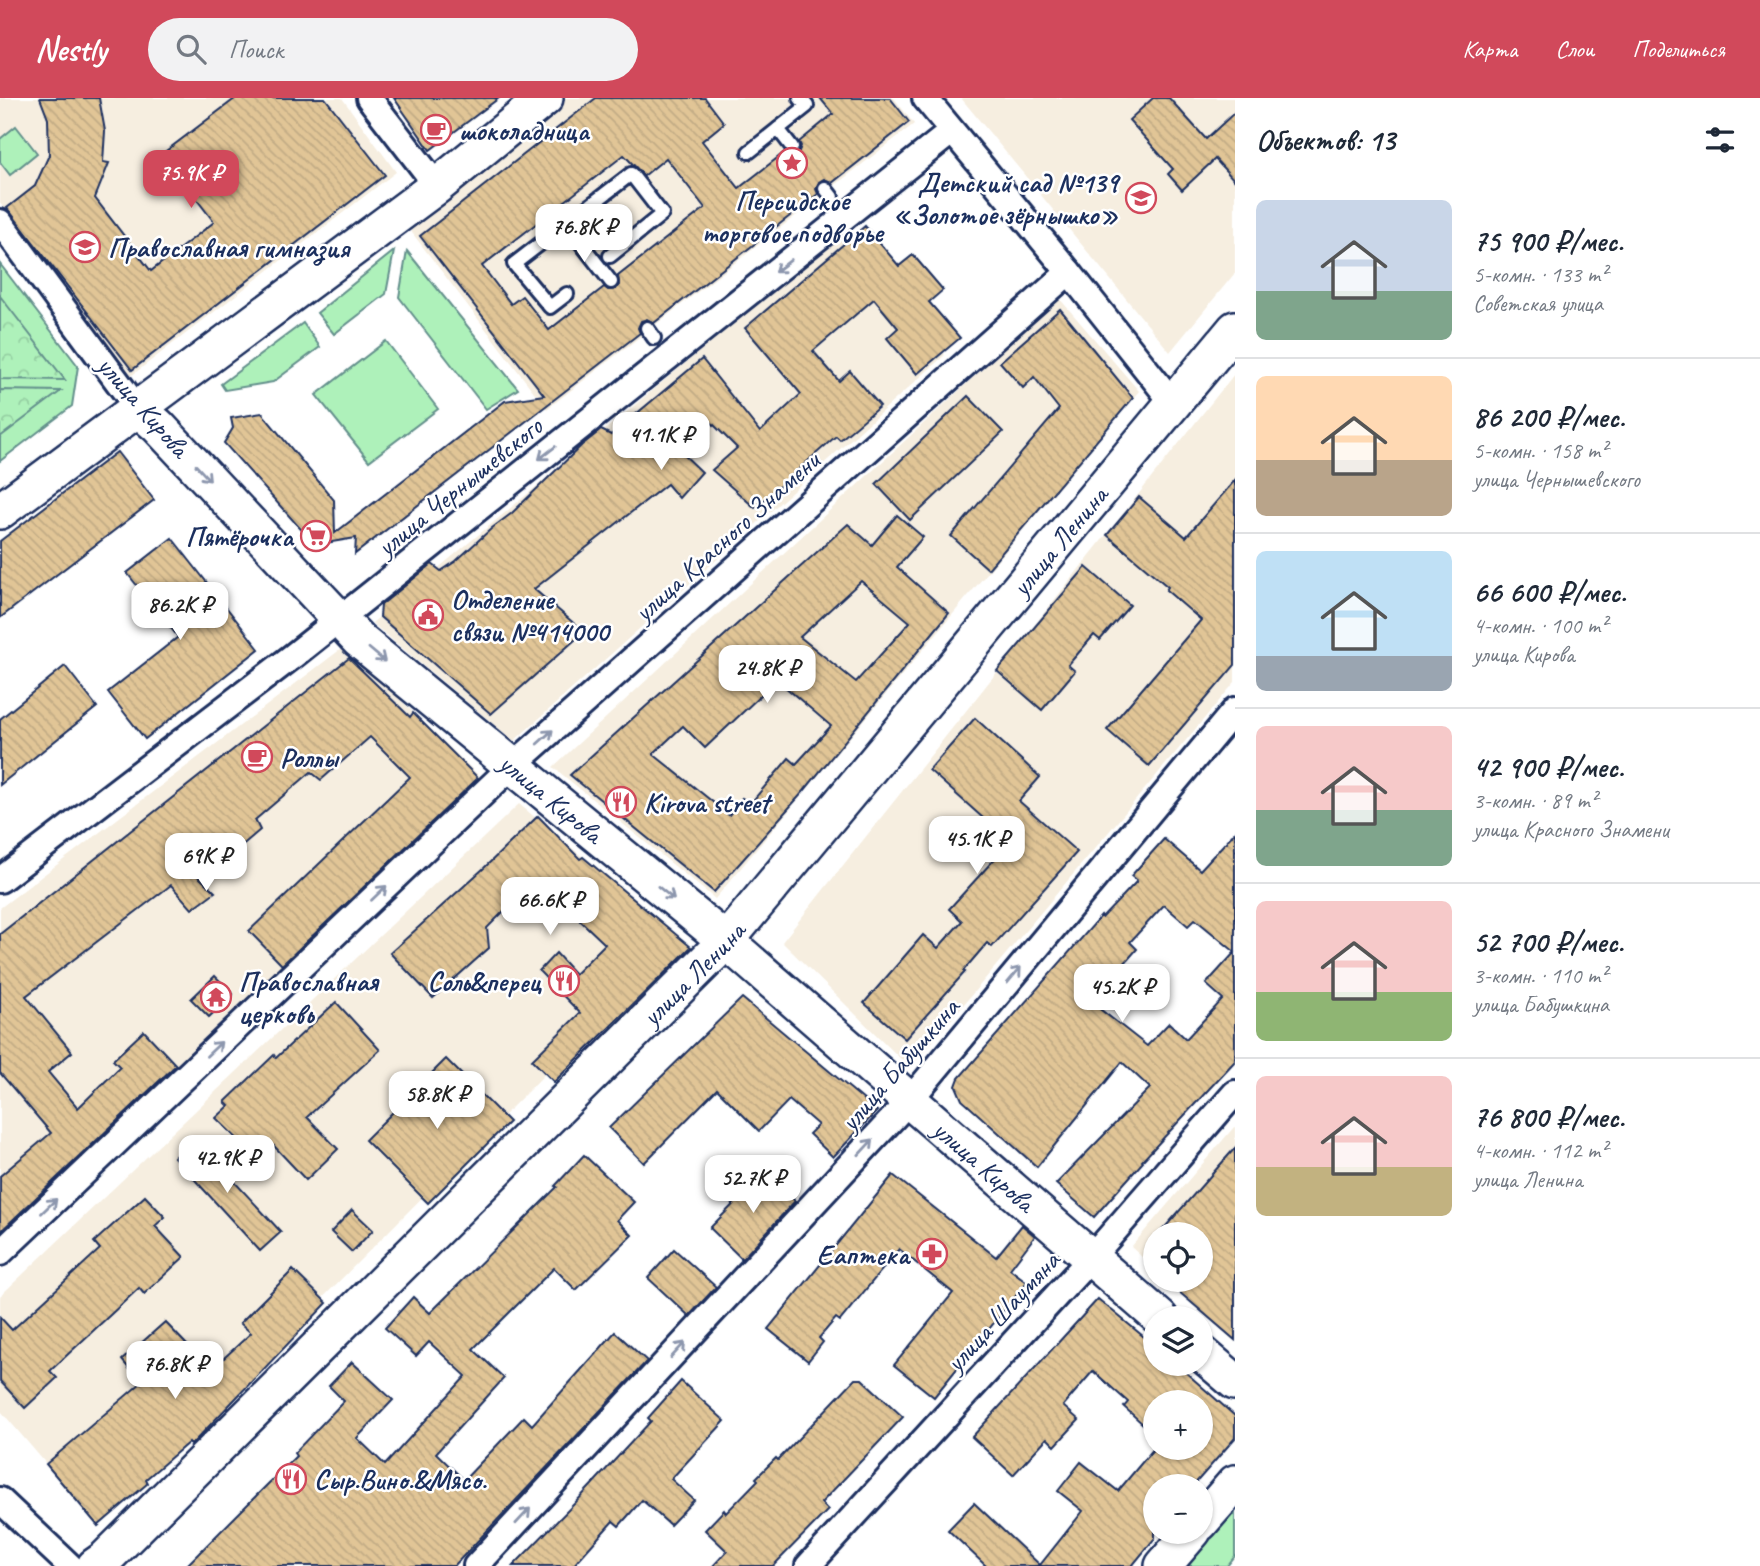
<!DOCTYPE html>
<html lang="ru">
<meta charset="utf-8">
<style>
:root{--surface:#fff;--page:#f2f2f3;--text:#1f2937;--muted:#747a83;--line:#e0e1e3;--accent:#d1495b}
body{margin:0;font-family:Caveat,sans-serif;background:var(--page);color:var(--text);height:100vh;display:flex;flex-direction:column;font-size:26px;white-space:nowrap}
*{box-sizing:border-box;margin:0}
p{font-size:23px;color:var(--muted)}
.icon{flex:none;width:38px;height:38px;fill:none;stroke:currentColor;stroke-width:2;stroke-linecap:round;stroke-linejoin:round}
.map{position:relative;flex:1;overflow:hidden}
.drawer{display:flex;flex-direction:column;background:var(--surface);width:525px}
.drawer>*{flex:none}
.tools{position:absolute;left:1143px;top:1124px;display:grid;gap:14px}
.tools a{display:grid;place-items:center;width:70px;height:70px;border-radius:50%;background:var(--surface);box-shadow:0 2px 5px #0004;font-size:35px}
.price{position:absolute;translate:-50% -60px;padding:0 16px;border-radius:14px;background:#fff;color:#222;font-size:23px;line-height:46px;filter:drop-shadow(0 2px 4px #0008)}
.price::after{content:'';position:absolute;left:50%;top:42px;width:21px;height:16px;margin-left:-10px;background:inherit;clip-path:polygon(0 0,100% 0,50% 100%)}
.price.current{background:var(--accent);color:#fff}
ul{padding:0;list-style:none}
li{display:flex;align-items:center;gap:21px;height:175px;padding:0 21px}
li+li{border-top:2px solid var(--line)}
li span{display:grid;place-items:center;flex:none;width:196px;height:140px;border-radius:10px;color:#555}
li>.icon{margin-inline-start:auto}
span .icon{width:84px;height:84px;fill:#fffc;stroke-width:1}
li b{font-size:30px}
h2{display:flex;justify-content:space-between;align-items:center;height:84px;padding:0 21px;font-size:30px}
header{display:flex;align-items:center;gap:42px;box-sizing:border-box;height:98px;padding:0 35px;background:var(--accent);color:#fff}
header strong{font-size:33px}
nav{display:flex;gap:38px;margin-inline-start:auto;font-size:24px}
.search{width:490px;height:63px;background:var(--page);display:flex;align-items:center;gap:18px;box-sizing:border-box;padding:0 24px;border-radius:38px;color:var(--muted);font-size:26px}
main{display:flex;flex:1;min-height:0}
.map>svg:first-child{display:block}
.built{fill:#f6eee0}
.green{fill:#aef1ba;stroke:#64908c;stroke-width:2}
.forest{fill:url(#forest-crowns);stroke:#64908c;stroke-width:2}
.building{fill:url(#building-back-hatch);stroke:#1b2f5e;stroke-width:2;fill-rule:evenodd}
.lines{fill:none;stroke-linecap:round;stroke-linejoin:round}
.lane-casing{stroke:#1b2f5e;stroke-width:18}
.street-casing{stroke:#1b2f5e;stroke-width:30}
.secondary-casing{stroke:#1b2f5e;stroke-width:40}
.lane{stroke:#fff;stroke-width:12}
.street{stroke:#fff;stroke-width:24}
.secondary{stroke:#fff;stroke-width:35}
.oneway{stroke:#8d97ae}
.labels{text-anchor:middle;stroke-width:5;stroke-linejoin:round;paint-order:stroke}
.poi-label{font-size:28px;font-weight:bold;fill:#1b2f5e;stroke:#fff;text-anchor:start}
.street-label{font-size:28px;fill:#1b2f5e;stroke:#fff}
</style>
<header>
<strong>Nestly</strong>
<div class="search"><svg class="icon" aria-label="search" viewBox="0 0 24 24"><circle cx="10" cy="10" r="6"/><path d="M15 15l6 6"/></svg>Поиск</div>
<nav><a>Карта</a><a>Слои</a><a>Поделиться</a></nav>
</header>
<main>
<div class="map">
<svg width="1235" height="1468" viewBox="0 0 1235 1468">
<defs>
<pattern id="forest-crowns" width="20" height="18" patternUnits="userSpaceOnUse" patternTransform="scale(1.75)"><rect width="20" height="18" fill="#aef1ba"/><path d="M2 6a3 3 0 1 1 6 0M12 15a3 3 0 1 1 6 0" fill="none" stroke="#95cfa2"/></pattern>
<pattern id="building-back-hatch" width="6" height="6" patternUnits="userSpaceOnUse" patternTransform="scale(1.75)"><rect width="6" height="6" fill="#e1c596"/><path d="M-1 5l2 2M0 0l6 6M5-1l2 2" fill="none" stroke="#c0aa84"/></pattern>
</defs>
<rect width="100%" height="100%" fill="#fff"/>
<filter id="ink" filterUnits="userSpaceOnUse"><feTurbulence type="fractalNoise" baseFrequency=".0143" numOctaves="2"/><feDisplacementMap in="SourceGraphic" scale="14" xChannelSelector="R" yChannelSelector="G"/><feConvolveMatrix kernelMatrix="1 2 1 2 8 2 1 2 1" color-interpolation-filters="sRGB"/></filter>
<g filter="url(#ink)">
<g class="built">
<polygon points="0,0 342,0 396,74 131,278 0,105"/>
<polygon points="564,0 894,0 914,26 547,311 403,123"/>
<polygon points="961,0 1235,0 1235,175 1170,254"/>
<polygon points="846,132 945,257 514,643 372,525"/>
<polygon points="1059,200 1139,293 715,801 553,669"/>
<polygon points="1235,275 1235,584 910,970 782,844"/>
<polygon points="345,548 481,680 0,1147 0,810"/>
<polygon points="519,706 680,840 98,1426 0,1312 0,1198"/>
<polygon points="1235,1028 1235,1244 1166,1181 1200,1181 1200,1136 1155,1136 1155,1171 1131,1149"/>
</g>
<g class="green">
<polygon points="16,28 37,55 10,77 0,64 0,41"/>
<polygon points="394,153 386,196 334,236 317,215"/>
<polygon points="407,153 518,291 486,311 399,199"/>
<polygon points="0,166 78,268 72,308 0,363"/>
<polygon points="303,225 320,249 273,284 225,292 221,286"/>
<polygon points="386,243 438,311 369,363 316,297"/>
<polygon points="1235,1407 1235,1458 1227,1468 1182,1468"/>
</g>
<g class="forest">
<polygon points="0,198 65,282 0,281"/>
<polygon points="0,292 61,293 0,339"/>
</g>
<g class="building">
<polygon points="40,0 99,0 105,33 103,64 109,65 95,100 151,173 214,124 162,56 236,0 325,0 385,77 132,272 7,110 35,88 49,57 48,21"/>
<polygon points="394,0 499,0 430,52"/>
<path d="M 596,0 L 705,0 L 724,25 L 702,43 L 739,90 L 785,54 L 793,58 L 798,55 L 801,48 L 799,44 L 833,16 L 820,0 L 890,0 L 909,24 L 832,85 L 824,81 L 819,84 L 816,91 L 818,96 L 654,225 L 647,221 L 641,223 L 638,230 L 640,235 L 355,456 L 356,440 L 320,446 L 307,438 L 224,345 L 233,330 L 231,320 L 262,315 L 334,402 L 335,435 L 505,303 L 544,297 L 420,138 ZM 624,57 L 644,78 L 666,60 L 705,110 L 618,178 L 619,187 L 616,191 L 608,192 L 604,189 L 549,232 L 522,198 L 511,206 L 482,168 Z"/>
<polygon points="1153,0 1169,0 1206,41 1235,14 1235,83 1215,61 1182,92 1168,76 1173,71 1129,22"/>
<polygon points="865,128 899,168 913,157 943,192 929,204 960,240 917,276 887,240 898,230 874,201 813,253 839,283 850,273 880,308 840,342 836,338 755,410 712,372 737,350 712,325 678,351 702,374 679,400 667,386 534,491 584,534 491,616 380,519 381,507 432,466 441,473 456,463 492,430 512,415 582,347 601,332 611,337 702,261 760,334 801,296 745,230"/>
<polygon points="1060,211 1133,300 988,471 951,438 1059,311 1034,279 1023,290 1000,264"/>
<polygon points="968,298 1003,334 910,422 876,386"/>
<polygon points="117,354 154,402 0,520 0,443"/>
<polygon points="1235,382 1235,567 1149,668 1107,632 1201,522 1166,492 1168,489 1107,437 1139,399 1186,439"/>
<path d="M 897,417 L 923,439 L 897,469 L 949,515 L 804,693 L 714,794 L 570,677 L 848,426 L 872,447 ZM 861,483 L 910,524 L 856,584 L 800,539 ZM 777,582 L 831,628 L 796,666 L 789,660 L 750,706 L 742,700 L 729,717 L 653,656 L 683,628 L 705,650 Z"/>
<polygon points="172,440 259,551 145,641 108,594 178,539 127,475"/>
<polygon points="1086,469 1130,507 1100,542 1094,537 1068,567 1075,573 1042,612 997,573"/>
<polygon points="349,560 410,619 413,615 478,680 282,867 249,833 410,679 370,639 321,682 311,674 255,722 260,732 232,756 218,742 187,768 215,794 192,811 171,787 26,898 72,954 48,974 78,1010 120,969 113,962 144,933 176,967 0,1134 0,1078 51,1035 0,975 0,836"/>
<polygon points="65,568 97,609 0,687 0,621"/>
<polygon points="975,620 1040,679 1019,703 1077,754 992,849 987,845 963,873 965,874 905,941 864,905 923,837 938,850 962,823 949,811 1010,744 929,672"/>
<polygon points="538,718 580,761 583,759 691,849 554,984 532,962 580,915 539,873 556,855 575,876 605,846 546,790 515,820 506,811 487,830 489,850 433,900 390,855 484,770"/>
<path d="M 1235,734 L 1235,963 L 1142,1063 L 1143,1064 L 1094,1119 L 1056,1086 L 1150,990 L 1122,964 L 1037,1069 L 962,1002 L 956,988 L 959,980 L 1101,818 L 1102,820 L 1137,783 L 1131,778 L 1164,741 L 1200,772 ZM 1164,807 L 1188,828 L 1195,821 L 1235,854 L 1206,886 L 1223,901 L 1186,941 L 1169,925 L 1147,948 L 1091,904 L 1137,851 L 1130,844 Z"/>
<polygon points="215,878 233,896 209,919 191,901"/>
<polygon points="742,900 877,1013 833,1059 809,1036 818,1027 789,1002 759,1033 717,991 644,1065 609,1030"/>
<polygon points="336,904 380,952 307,1019 338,1051 306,1082 274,1048 259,1062 216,1020 229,1008 225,1004 274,957 276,960"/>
<polygon points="446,961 509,1024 428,1105 365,1042"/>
<polygon points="194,1040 281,1134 260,1153 174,1059"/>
<polygon points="1235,1050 1235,1242 1164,1181 1200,1181 1200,1136 1159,1136"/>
<polygon points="584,1057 634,1104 617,1122 632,1137 576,1192 554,1170 473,1251 504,1280 436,1355 464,1382 524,1319 532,1327 615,1234 647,1263 454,1468 186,1468 296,1358 294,1355 344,1303 329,1288 352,1264 393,1302 357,1340 385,1367 466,1278 429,1244 416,1258 385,1230 413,1199 430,1215 557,1089 555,1088"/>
<polygon points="765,1074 795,1103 742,1161 710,1130"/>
<polygon points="893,1077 996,1159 1022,1127 1035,1138 1010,1171 1027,1184 934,1299 894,1267 953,1195 899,1151 840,1223 836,1220 819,1240 823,1244 808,1263 768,1231"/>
<polygon points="145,1098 165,1119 155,1128 184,1159 144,1196 139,1190 50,1273 57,1280 25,1310 0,1283 0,1219 12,1232 100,1151 94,1144"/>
<polygon points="352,1112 373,1132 352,1154 331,1134"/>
<polygon points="674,1151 716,1189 689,1218 648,1180"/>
<polygon points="293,1172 327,1205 191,1347 189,1344 146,1381 148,1385 98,1428 46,1366 141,1285 122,1262 165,1224 211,1272 251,1235 240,1225"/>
<polygon points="1098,1201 1155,1248 1155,1265 1175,1265 1235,1318 1235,1340 1193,1388 1155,1388 1155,1440 1132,1468 986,1468 948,1432 974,1405 1040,1467 1083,1413 1058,1393 1081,1364 1118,1393 1155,1349 1200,1349 1200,1304 1155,1304 1155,1337 1124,1309 1128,1304 1093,1273 1063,1308 1079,1322 1055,1348 1047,1340 1013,1377 972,1339"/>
<polygon points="855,1281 862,1281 903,1319 821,1405 828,1412 773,1468 713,1468 727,1453 705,1432 724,1412 726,1415 758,1382 756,1380 776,1360 778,1362"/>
<polygon points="681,1283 725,1323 671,1381 694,1402 670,1427 642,1402 619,1428 613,1423 573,1468 513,1468 575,1405 651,1323 648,1320"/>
</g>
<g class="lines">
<g class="lane-casing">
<g id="lane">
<polyline points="792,49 778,31 807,8 800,0"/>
<polyline points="749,54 778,31"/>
<polyline points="825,90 832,99"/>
<polyline points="566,126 631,76 662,116 610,158"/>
<polyline points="567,196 550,209 514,166 566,126 611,184"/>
<polyline points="647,230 654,240"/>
</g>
</g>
<g class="street-casing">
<g id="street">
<polyline points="369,0 437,88"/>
<polyline points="925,0 1069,174 1173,305"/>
<polyline points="0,124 137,310"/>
<polyline points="0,782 293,558 951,34"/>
<polyline points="0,1155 511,669 1069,174"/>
<polyline points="0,1402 70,1468"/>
<polyline points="476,1468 909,1003 1235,612"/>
<polyline points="808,1468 1091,1160 1235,995"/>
</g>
</g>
<g class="secondary-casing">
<g id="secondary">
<path id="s1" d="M 137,310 L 158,328 L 359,542 L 726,843 L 1160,1220"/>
<polyline points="0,413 437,88 545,0"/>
<polyline points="1200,1254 1235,1284"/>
<polyline points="1200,1425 1235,1385"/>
<path id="s2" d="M 95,1468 L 105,1461 L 726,843 L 1235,231"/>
<polyline points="1163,1468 1193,1433"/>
</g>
</g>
<use href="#lane" class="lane"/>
<use href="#street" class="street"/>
<use href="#secondary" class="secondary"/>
</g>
<defs><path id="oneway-shaft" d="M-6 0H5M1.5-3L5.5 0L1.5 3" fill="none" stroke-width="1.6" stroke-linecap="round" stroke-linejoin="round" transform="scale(1.75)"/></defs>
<g class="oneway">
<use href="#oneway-shaft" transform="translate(783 168) rotate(142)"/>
<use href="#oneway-shaft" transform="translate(547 355) rotate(142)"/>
<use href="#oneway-shaft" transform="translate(203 375) rotate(47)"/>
<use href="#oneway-shaft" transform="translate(377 557) rotate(40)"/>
<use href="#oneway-shaft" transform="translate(545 639) rotate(-42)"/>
<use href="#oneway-shaft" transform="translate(379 795) rotate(-44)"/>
<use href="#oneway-shaft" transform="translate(666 795) rotate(39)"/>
<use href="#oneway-shaft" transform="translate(1014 877) rotate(-50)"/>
<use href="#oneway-shaft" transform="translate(214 951) rotate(-44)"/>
<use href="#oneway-shaft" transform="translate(866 1049) rotate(-47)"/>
<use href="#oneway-shaft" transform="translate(49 1108) rotate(-44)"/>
<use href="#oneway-shaft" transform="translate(678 1252) rotate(-47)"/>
<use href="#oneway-shaft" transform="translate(523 1418) rotate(-47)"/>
</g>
</g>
<defs>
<g id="cafe-ring" transform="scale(1.575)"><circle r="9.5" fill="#fff" stroke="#d1495b" stroke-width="1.5"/><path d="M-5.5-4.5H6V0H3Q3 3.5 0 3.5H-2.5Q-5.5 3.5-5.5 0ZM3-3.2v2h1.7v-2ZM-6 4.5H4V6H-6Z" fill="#d1495b"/></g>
<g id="sight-ring" transform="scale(1.575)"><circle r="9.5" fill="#fff" stroke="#d1495b" stroke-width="1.5"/><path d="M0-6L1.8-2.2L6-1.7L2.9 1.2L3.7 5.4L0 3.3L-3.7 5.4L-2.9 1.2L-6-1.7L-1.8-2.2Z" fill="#d1495b"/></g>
<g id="school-ring" transform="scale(1.575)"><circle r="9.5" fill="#fff" stroke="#d1495b" stroke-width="1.5"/><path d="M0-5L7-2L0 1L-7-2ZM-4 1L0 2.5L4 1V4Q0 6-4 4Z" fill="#d1495b"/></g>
<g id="supermarket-ring" transform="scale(1.575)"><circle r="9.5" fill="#fff" stroke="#d1495b" stroke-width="1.5"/><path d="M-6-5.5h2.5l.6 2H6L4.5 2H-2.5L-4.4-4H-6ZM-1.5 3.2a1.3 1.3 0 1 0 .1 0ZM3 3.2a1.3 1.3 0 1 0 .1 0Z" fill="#d1495b"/></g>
<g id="civic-ring" transform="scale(1.575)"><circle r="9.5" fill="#fff" stroke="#d1495b" stroke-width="1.5"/><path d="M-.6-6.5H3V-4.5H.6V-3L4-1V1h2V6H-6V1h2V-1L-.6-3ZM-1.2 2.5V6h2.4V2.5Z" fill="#d1495b"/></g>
<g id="restaurant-ring" transform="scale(1.575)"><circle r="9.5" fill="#fff" stroke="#d1495b" stroke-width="1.5"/><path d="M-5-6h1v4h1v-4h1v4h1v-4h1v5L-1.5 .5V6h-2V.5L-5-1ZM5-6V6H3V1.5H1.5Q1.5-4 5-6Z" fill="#d1495b"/></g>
<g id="temple-ring" transform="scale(1.575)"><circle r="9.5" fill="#fff" stroke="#d1495b" stroke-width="1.5"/><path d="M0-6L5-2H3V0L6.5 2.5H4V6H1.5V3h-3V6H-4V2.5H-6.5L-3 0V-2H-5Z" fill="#d1495b"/></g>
<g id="pharmacy-ring" transform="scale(1.575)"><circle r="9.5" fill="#fff" stroke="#d1495b" stroke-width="1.5"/><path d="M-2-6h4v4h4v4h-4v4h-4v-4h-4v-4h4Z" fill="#d1495b"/></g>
</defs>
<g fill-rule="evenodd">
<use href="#cafe-ring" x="436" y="32"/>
<use href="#sight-ring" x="792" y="65"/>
<use href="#school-ring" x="1141" y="100"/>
<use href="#school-ring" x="85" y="149"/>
<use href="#supermarket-ring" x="316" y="438"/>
<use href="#civic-ring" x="428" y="517"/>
<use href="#cafe-ring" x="257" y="659"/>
<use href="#restaurant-ring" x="621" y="704"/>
<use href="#restaurant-ring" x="564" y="883"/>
<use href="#temple-ring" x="216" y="899"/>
<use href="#pharmacy-ring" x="932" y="1156"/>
<use href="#restaurant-ring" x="291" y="1381"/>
</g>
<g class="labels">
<g class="poi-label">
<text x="459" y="42">шоколадница</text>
<text x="1118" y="94" text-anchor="end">Детский сад №139<tspan x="1118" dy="32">«Золотое зёрнышко»</tspan></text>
<text x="792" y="112" text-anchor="middle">Персидское<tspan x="792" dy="32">торговое подворье</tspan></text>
<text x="108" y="159">Православная гимназия</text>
<text x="293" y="448" text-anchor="end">Пятёрочка</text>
<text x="451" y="511">Отделение<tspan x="451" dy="32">связи №414000</tspan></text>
<text x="280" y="669">Роллы</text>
<text x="644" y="714">Kirova street</text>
<text x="239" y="893">Православная<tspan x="239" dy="32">церковь</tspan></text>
<text x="541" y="893" text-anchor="end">Соль&amp;перец</text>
<text x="909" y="1166" text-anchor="end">Еаптека</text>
<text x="314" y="1391">Сыр.Вино.&amp;Мясо.</text>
</g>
<g class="street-label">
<text transform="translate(144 308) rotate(49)" y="10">улица Кирова</text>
<text transform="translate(459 388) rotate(-39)" y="10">улица Чернышевского</text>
<text transform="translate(726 438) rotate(-42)" y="10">улица Красного Знамени</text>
<text dy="10" stroke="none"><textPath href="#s2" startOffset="1409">улица Ленина</textPath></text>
<text dy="10" stroke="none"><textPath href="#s1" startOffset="570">улица Кирова</textPath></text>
<text dy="10" stroke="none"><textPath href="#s2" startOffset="842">улица Ленина</textPath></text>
<text transform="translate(899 966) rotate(-49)" y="10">улица Бабушкина</text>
<text dy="10" stroke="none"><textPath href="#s1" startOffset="1138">улица Кирова</textPath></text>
<text transform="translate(1002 1213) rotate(-47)" y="10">улица Шаумяна</text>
</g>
</g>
</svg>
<div class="tools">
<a><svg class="icon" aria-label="locate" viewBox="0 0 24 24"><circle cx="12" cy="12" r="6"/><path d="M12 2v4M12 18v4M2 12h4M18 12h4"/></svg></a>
<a><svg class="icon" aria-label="layers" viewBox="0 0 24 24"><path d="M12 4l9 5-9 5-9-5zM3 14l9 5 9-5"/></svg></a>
<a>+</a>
<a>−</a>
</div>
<b class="price current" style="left:191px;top:112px">75.9K ₽</b>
<b class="price" style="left:584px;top:166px">76.8K ₽</b>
<b class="price" style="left:661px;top:374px">41.1K ₽</b>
<b class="price" style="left:180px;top:544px">86.2K ₽</b>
<b class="price" style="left:767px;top:607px">24.8K ₽</b>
<b class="price" style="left:977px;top:778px">45.1K ₽</b>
<b class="price" style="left:206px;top:795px">69K ₽</b>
<b class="price" style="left:550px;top:839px">66.6K ₽</b>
<b class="price" style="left:1122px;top:926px">45.2K ₽</b>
<b class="price" style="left:437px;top:1033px">58.8K ₽</b>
<b class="price" style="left:227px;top:1097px">42.9K ₽</b>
<b class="price" style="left:753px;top:1117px">52.7K ₽</b>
<b class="price" style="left:175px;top:1303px">76.8K ₽</b>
</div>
<section class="drawer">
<h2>Объектов: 13<svg class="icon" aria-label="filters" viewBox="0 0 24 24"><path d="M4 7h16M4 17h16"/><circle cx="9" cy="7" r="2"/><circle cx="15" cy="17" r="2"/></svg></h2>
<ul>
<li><span style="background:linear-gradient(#c9d6e8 65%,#7fa58c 0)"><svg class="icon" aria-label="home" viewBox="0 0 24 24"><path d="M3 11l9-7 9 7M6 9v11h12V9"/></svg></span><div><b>75 900 ₽/мес.</b><p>5-комн. · 133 m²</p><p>Советская улица</p></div></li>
<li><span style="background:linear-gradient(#ffd9b3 60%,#b9a48a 0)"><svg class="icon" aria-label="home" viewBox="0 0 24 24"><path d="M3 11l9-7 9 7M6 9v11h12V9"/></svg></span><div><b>86 200 ₽/мес.</b><p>5-комн. · 158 m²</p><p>улица Чернышевского</p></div></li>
<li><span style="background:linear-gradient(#bfe0f5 75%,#9aa5b1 0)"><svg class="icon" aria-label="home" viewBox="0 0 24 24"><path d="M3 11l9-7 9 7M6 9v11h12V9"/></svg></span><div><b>66 600 ₽/мес.</b><p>4-комн. · 100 m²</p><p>улица Кирова</p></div></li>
<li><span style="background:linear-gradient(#f6c9c9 60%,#7fa58c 0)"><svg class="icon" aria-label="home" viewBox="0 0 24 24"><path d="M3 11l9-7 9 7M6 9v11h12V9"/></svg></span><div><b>42 900 ₽/мес.</b><p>3-комн. · 89 m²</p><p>улица Красного Знамени</p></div></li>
<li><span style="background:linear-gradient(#f6c9c9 65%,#8fb573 0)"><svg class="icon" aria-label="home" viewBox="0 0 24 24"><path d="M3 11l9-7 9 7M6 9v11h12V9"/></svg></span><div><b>52 700 ₽/мес.</b><p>3-комн. · 110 m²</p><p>улица Бабушкина</p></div></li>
<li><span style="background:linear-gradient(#f6c9c9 65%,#c2b280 0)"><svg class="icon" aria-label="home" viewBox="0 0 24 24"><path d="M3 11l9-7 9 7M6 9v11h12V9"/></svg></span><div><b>76 800 ₽/мес.</b><p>4-комн. · 112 m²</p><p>улица Ленина</p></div></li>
</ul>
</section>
</main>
